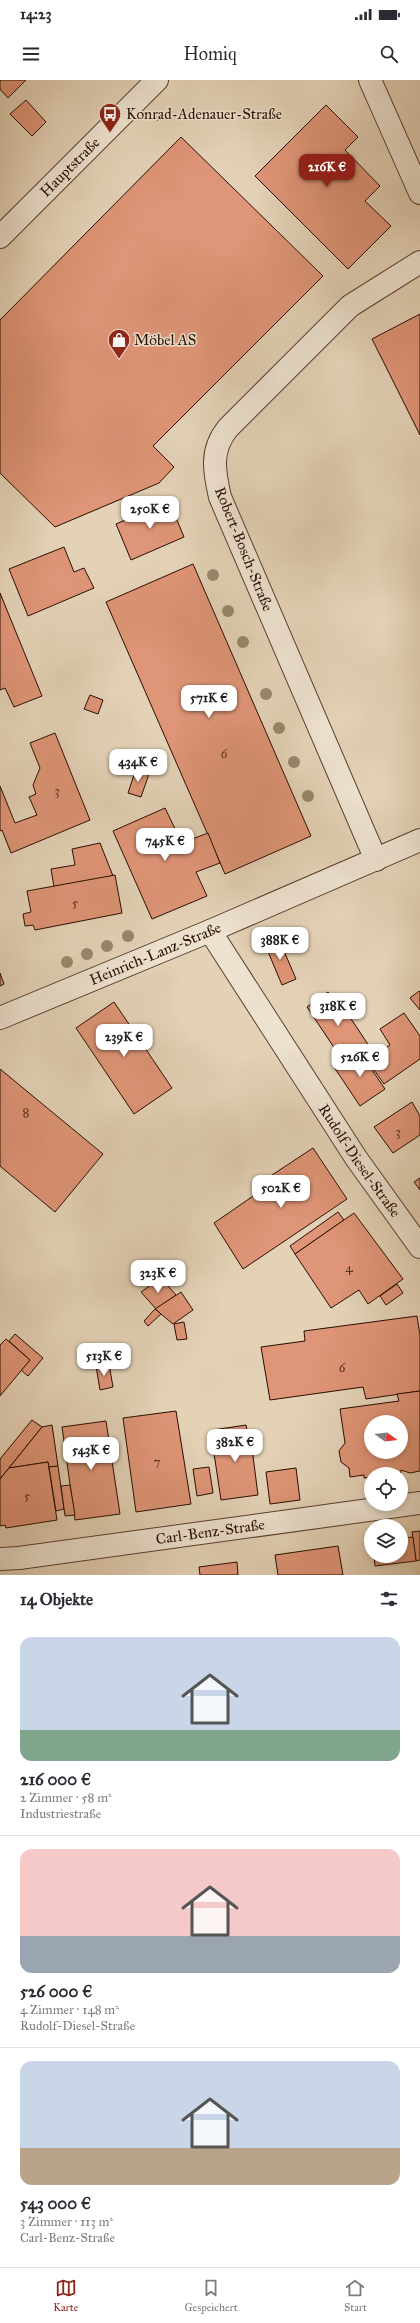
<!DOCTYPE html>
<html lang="de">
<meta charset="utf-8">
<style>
:root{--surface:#fff;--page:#f7f7f7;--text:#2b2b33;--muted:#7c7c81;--line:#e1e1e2;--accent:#8f2418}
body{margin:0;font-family:"IM FELL Great Primer",serif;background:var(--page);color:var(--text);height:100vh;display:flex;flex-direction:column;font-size:15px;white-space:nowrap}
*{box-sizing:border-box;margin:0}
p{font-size:13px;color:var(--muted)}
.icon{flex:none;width:22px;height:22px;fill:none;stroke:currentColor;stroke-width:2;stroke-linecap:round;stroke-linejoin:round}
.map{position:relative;height:1495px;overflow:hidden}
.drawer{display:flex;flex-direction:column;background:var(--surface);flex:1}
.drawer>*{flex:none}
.needle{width:26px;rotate:104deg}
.fabs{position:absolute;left:364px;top:1335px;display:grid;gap:8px}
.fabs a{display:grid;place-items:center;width:44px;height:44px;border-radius:50%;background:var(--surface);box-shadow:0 2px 6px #0003;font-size:20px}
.price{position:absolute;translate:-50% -34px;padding:0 9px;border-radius:8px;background:#fff;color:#222;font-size:13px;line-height:26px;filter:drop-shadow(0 1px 2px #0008)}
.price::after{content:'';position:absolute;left:50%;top:24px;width:12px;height:9px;margin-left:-6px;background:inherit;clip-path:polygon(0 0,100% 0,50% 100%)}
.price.active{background:var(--accent);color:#fff}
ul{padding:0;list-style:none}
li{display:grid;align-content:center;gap:8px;height:212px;padding:0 20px}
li+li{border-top:1px solid var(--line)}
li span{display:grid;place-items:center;height:124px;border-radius:12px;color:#555}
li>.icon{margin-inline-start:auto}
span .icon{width:72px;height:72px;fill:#fffc;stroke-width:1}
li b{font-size:17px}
h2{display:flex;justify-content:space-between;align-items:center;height:48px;padding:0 20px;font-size:17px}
.status{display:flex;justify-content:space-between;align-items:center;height:28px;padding:0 20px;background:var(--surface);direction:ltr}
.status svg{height:11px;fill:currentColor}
header{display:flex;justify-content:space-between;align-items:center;height:52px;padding:0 20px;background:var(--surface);font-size:18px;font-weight:600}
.tab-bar{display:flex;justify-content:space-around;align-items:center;height:56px;border-top:1px solid var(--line);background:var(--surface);font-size:11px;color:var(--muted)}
.tab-bar a{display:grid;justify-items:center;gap:2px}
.tab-bar .active{color:var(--accent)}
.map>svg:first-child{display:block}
.building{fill:#df9577;stroke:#290d00;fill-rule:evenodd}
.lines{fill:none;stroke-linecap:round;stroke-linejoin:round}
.minor-casing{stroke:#583e2e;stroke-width:24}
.path{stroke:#290d00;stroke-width:2.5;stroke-dasharray:1 2;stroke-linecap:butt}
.minor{stroke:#ede2d0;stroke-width:22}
.tree{fill:#99876d}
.labels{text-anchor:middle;stroke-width:3;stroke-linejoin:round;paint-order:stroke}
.number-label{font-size:13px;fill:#562f1e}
.poi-label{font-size:15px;fill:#290d00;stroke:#ede2d0;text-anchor:start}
.street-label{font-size:15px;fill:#290d00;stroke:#ede2d0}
</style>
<div class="status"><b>14:23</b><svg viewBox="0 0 49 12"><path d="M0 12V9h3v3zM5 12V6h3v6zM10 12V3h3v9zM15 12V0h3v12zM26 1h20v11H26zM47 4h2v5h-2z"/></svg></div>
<header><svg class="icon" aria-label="menu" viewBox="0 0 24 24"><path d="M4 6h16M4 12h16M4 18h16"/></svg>Homiq<svg class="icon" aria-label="search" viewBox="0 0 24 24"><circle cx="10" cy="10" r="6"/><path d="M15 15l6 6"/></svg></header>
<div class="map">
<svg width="420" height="1495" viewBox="0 0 420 1495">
<rect width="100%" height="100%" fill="#e4d2b7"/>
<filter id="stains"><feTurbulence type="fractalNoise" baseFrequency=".005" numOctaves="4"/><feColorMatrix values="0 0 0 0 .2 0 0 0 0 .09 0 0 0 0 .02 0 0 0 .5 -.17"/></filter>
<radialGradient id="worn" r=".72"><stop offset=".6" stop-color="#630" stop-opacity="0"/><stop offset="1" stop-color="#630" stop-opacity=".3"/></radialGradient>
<g class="building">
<polygon points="0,0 26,0 8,18 0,9"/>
<polygon points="26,20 46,42 32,56 10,34"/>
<polygon points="326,25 358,57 345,70 380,106 365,121 391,146 348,189 255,96"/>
<polygon points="181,57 323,196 153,366 174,387 159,403 55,447 0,393 0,240"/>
<polygon points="420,234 420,355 372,259"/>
<polygon points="169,421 184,457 131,480 116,444"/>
<polygon points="64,467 74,492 84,488 94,508 28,536 9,489"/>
<polygon points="193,484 311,756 225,794 106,522"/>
<polygon points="0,513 42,616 14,627 5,608 0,610"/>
<polygon points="90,615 103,620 98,634 84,629"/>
<polygon points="55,653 90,740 11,773 2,750 0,751 0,706 15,743 37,735 29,717 36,714 33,705 40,688 30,663"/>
<polygon points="136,689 149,694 141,717 128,713"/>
<polygon points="165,728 182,763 208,753 220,783 196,792 207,816 152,839 113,751"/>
<polygon points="100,763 113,796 54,807 51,789 75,785 72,769"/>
<polygon points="115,795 122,833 35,850 33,845 25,846 23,834 31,832 27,811"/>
<polygon points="278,857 296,899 282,905 264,862"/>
<polygon points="0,893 4,904 0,906"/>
<polygon points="419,911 420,912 420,930 410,918"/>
<polygon points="328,912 340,931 344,928 369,966 343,981 307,927"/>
<polygon points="114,922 172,1008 134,1034 76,948"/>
<polygon points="404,933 420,956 420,979 384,1004 367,980 390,965 380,949"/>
<polygon points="359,971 385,1009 360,1026 334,987"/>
<polygon points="0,989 103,1074 55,1132 0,1086"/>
<polygon points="412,1022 420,1036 420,1055 393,1073 374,1047"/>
<polygon points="313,1068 347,1119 243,1189 214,1143 272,1103 269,1097"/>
<polygon points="420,1098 420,1110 414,1102"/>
<polygon points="338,1132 344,1140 295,1174 290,1166"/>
<polygon points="354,1133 403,1199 368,1224 359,1210 331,1228 295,1174"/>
<polygon points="161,1198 176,1215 156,1229 141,1212"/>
<polygon points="397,1204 403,1213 386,1225 380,1216"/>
<polygon points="181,1212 193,1230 173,1244 155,1229"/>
<polygon points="155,1229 161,1234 148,1246 144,1241"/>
<polygon points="417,1236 420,1255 420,1311 366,1319 363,1307 270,1320 261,1267 305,1261 304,1251"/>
<polygon points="184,1242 187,1259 177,1260 174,1244"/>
<polygon points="15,1254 43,1278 28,1296 21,1290 30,1280 9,1261"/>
<polygon points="6,1259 30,1280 0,1316 0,1265"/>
<polygon points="109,1284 113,1307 100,1310 96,1286"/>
<path d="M 420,1311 L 420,1391 L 410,1393 L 401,1390 L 401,1393 L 371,1394 L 371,1397 L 364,1398 L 364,1395 L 350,1397 L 349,1388 L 341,1382 L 339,1371 L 345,1363 L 340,1329 L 399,1321 L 397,1314 ZM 371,1342 L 401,1342 L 401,1372 L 371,1372 Z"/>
<polygon points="176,1331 191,1424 136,1432 123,1338"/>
<polygon points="32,1340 42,1347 0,1399 0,1379"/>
<polygon points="106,1341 120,1434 75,1440 62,1347"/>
<polygon points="52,1345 58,1386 49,1387 48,1382 9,1388 42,1347"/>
<polygon points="246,1345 248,1354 250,1353 258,1415 221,1420 212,1360 215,1359 213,1350"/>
<polygon points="48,1382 57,1440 6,1448 5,1445 0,1446 0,1399 9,1388"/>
<polygon points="58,1386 64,1429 56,1431 49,1387"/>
<polygon points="209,1387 213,1413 197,1416 193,1389"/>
<polygon points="296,1388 300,1420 270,1424 266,1392"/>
<polygon points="70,1405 75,1435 65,1436 61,1406"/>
<polygon points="420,1451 420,1480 416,1481 412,1452"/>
<polygon points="413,1457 416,1481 375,1486 374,1476 401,1476 401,1458"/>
<polygon points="338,1466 343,1495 278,1495 275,1475"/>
<polygon points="237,1482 238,1495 200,1495 199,1487"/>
</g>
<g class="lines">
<g class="minor-casing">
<g id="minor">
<polyline points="370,0 420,113"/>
<path id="s1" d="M 0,157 L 157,0"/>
<path d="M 376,780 L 220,417 C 214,391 210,370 228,348 L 350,226 L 420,182"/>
<path id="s2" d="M 210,851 L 356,1078 L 420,1167"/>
<path id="s3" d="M 0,938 L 210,851 L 420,760"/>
<path id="s4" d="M 0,1479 L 19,1478 L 420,1423"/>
</g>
</g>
<polyline class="path" points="155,34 159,42"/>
<use href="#minor" class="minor"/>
</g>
<g class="tree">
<circle cx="213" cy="495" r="6"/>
<circle cx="228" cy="531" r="6"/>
<circle cx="243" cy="562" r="6"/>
<circle cx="266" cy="614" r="6"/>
<circle cx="279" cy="648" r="6"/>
<circle cx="294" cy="682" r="6"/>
<circle cx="308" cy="716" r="6"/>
<circle cx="128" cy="856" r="6"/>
<circle cx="107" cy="866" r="6"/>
<circle cx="87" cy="874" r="6"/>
<circle cx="67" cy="882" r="6"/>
</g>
<defs>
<g id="bus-pin" transform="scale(1.15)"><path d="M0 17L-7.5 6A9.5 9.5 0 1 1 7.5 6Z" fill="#8f2418" stroke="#ede2d0"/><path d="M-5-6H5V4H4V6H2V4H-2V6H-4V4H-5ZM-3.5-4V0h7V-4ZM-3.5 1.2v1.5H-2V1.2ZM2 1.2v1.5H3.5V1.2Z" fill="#fff"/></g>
<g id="shop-pin" transform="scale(1.15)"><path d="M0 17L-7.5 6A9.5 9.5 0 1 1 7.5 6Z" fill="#8f2418" stroke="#ede2d0"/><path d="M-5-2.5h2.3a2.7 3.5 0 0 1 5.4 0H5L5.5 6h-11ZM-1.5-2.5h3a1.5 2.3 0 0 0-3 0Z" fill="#fff"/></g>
</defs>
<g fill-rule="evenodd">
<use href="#bus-pin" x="110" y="34"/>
<use href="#shop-pin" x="119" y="260"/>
</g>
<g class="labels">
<g class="number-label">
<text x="224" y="678">6</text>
<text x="57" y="715">3</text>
<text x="75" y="827">5</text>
<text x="26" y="1037">8</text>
<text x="398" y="1056">3</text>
<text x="349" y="1192">4</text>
<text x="342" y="1292">6</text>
<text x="157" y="1386">7</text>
<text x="27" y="1420">5</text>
</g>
<g class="poi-label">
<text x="126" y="39">Konrad-Adenauer-Straße</text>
<text x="134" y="265">Möbel AS</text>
</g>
<g class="street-label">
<text dy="5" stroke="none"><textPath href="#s1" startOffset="99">Hauptstraße</textPath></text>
<text transform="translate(244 469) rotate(68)" y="5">Robert-Bosch-Straße</text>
<text dy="5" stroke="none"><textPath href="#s3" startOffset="168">Heinrich-Lanz-Straße</textPath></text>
<text dy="5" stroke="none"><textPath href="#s2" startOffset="274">Rudolf-Diesel-Straße</textPath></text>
<text dy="5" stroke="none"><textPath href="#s4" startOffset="212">Carl-Benz-Straße</textPath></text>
</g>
</g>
<rect width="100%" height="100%" filter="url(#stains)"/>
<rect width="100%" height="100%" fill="url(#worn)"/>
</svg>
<div class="fabs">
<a><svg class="needle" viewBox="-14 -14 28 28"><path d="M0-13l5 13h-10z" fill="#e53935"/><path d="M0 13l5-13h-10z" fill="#7c7c81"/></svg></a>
<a><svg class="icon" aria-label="locate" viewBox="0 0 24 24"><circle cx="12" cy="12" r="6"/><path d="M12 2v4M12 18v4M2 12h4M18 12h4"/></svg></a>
<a><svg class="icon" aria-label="layers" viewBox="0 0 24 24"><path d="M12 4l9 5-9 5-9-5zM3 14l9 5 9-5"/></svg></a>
</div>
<b class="price active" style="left:327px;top:108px">216K €</b>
<b class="price" style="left:150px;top:450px">250K €</b>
<b class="price" style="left:209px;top:639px">571K €</b>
<b class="price" style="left:138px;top:703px">434K €</b>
<b class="price" style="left:165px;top:782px">745K €</b>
<b class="price" style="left:280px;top:881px">388K €</b>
<b class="price" style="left:338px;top:947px">318K €</b>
<b class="price" style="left:124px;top:978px">239K €</b>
<b class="price" style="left:360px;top:998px">526K €</b>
<b class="price" style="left:281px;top:1129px">502K €</b>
<b class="price" style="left:158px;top:1214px">323K €</b>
<b class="price" style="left:104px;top:1297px">513K €</b>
<b class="price" style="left:235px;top:1383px">382K €</b>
<b class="price" style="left:91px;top:1391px">543K €</b>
</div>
<section class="drawer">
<h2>14 Objekte<svg class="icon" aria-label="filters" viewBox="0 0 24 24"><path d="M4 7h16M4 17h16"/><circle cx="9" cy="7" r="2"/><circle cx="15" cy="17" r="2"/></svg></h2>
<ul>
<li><span style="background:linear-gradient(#c9d6e8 75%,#7fa58c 0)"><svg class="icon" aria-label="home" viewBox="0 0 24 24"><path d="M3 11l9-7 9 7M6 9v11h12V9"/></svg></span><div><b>216 000 €</b><p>2 Zimmer · 58 m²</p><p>Industriestraße</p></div></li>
<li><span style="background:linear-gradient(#f6c9c9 70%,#9aa5b1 0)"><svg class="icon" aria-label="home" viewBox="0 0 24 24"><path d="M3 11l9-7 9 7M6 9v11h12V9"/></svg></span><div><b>526 000 €</b><p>4 Zimmer · 148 m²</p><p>Rudolf-Diesel-Straße</p></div></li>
<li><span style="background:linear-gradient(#c9d6e8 70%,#b9a48a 0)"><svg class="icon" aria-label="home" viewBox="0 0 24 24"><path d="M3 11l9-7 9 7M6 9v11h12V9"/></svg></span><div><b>543 000 €</b><p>3 Zimmer · 113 m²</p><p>Carl-Benz-Straße</p></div></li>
</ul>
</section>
<nav class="tab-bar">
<a class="active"><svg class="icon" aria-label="map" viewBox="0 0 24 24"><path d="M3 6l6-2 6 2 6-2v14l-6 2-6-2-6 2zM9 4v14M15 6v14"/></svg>Karte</a>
<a><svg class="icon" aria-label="saved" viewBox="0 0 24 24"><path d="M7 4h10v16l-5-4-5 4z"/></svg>Gespeichert</a>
<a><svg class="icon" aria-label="home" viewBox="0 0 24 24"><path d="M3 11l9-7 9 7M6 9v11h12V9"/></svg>Start</a>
</nav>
